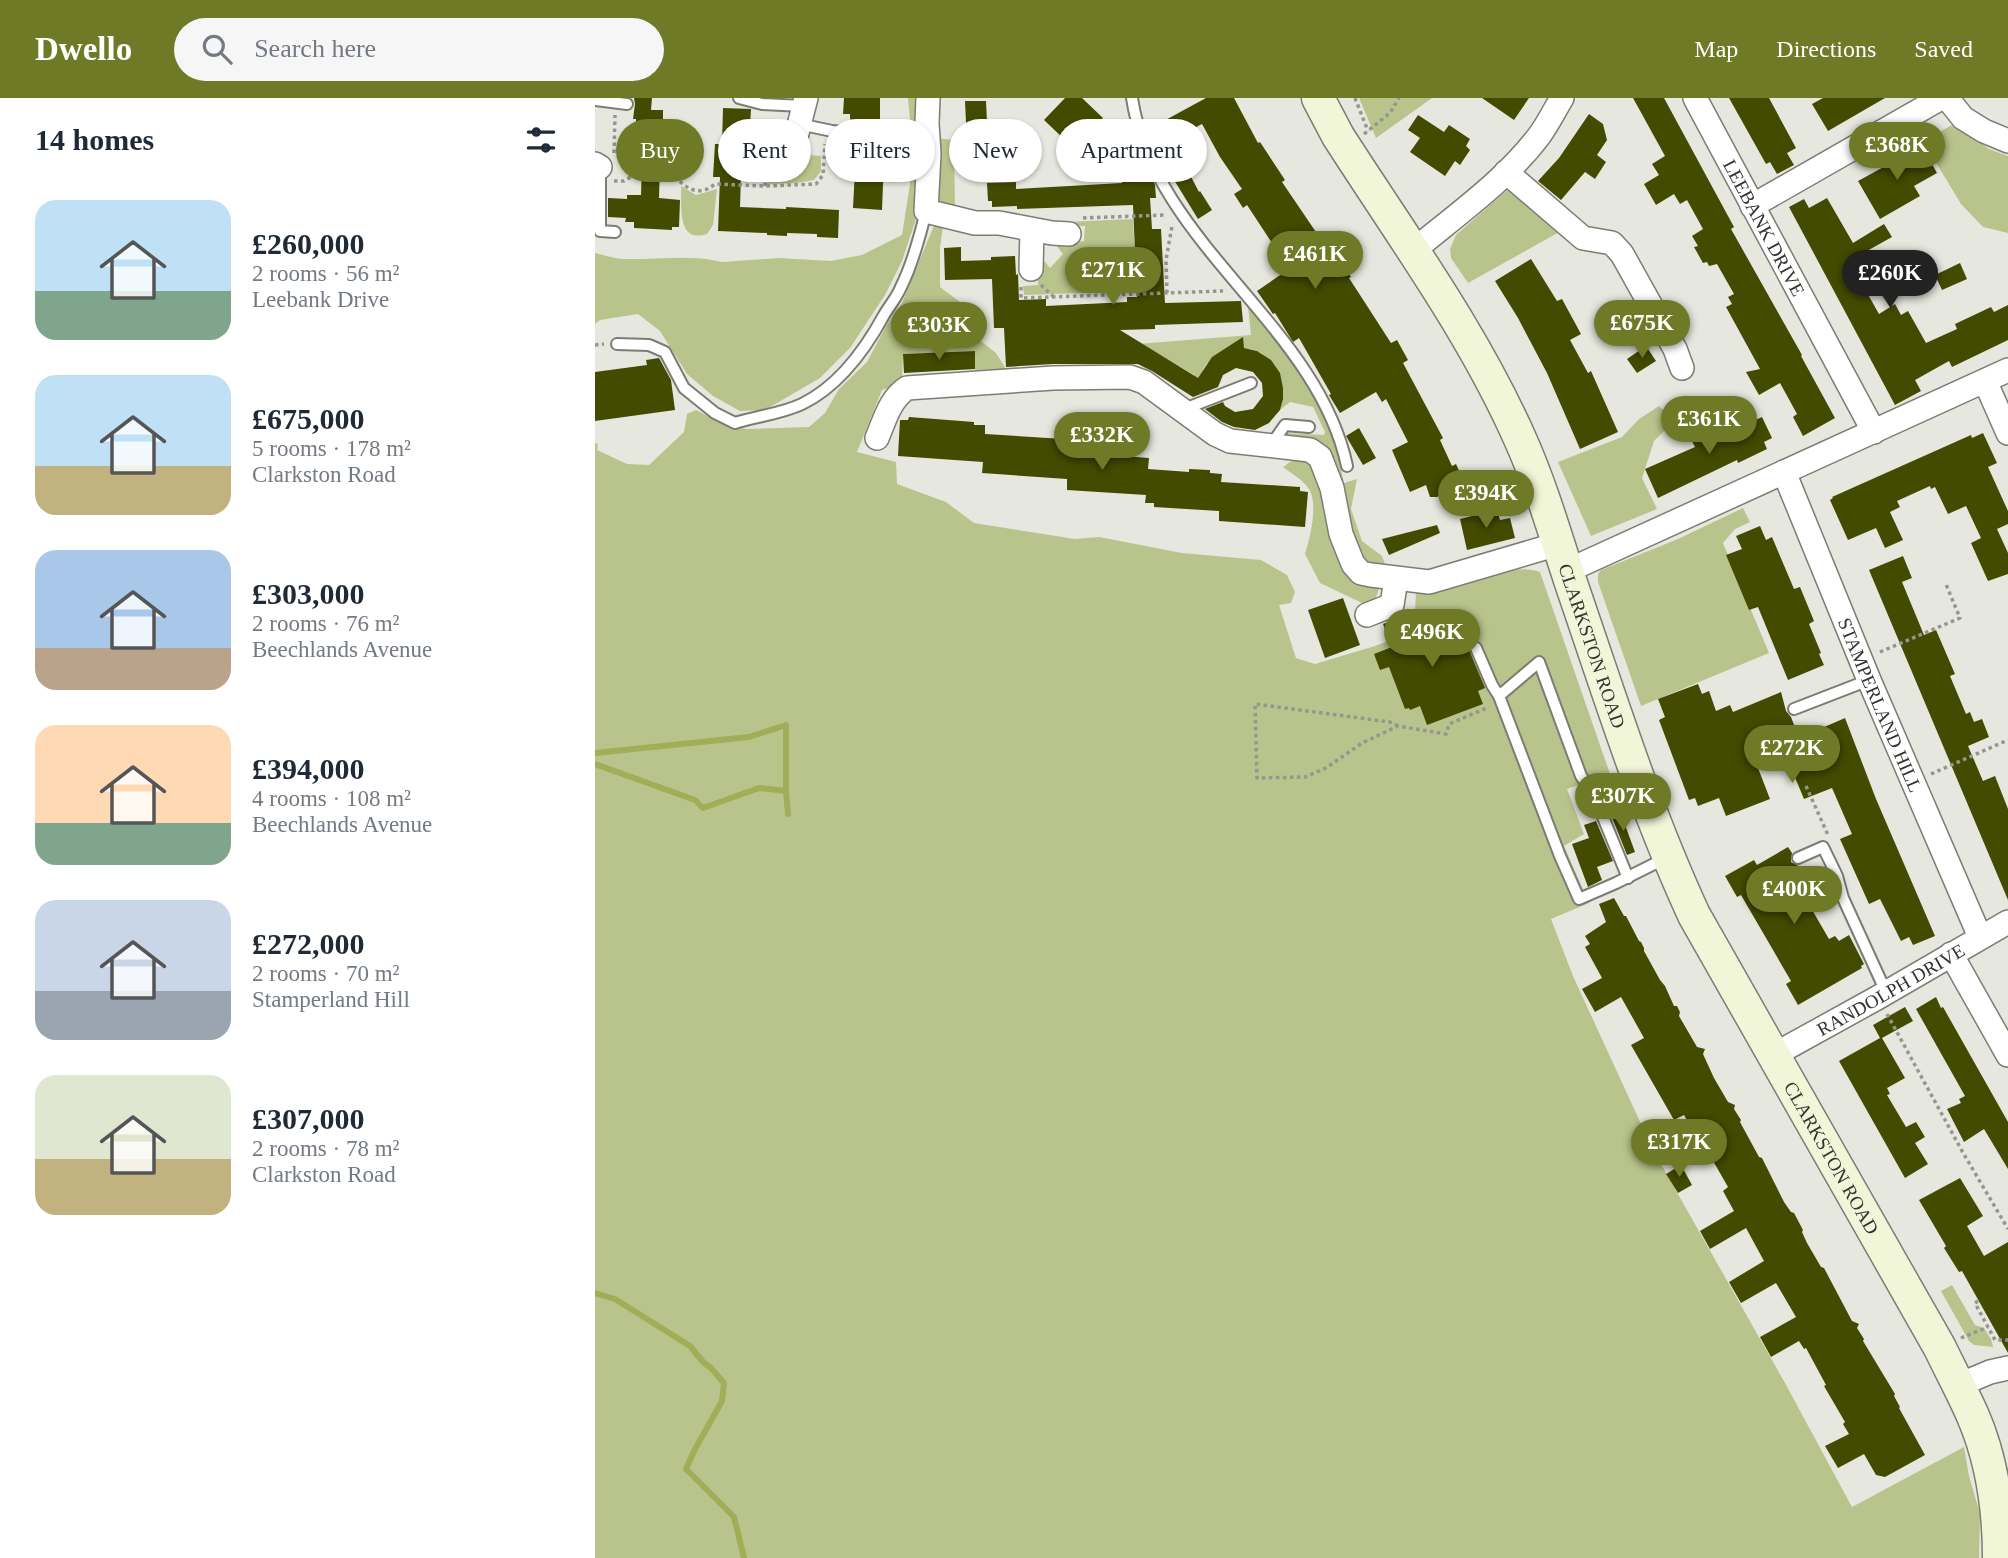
<!DOCTYPE html>
<meta charset="utf-8">
<style>
:root{--surface:#fff;--page:#f6f6f7;--text:#1f2937;--muted:#747a83;--accent:#6f7a26}
body{margin:0;font-family:"Times New Roman",serif;background:var(--page);color:var(--text);height:100vh;display:flex;flex-direction:column;font-size:26px;white-space:nowrap}
*{box-sizing:border-box;margin:0}
p{font-size:23px;color:var(--muted)}
.icon{flex:none;width:38px;height:38px;fill:none;stroke:currentColor;stroke-width:2;stroke-linecap:round;stroke-linejoin:round}
.map{position:relative;flex:1;overflow:hidden}
.details{display:flex;flex-direction:column;background:var(--surface);width:595px}
.details>*{flex:none}
.top-card{position:absolute;left:21px;top:21px;width:665px;height:63px;display:flex;gap:14px}
.price{position:absolute;translate:-50% -60px;padding:0 16px;border-radius:24px;background:var(--accent);color:#fff;font-size:23px;line-height:46px;filter:drop-shadow(0 2px 4px #0008)}
.price::after{content:'';position:absolute;left:50%;top:42px;width:21px;height:16px;margin-left:-10px;background:inherit;clip-path:polygon(0 0,100% 0,50% 100%)}
.price.active{background:#222;color:#fff}
ul{padding:0;list-style:none}
li{display:flex;align-items:center;gap:21px;height:175px;padding:0 35px}
li span{display:grid;place-items:center;flex:none;width:196px;height:140px;border-radius:21px;color:#555}
li>.icon{margin-inline-start:auto}
span .icon{width:84px;height:84px;fill:#fffc;stroke-width:1}
li b{font-size:30px}
h2{display:flex;justify-content:space-between;align-items:center;height:84px;padding:0 35px;font-size:30px}
.pill{padding:0 24px;border-radius:32px;background:var(--surface);box-shadow:0 2px 5px #0004;font-size:24px;line-height:63px}
.pill.active{background:var(--accent);color:#fff}
header{display:flex;align-items:center;gap:42px;box-sizing:border-box;height:98px;padding:0 35px;background:var(--accent);color:#fff}
header strong{font-size:33px}
nav{display:flex;gap:38px;margin-inline-start:auto;font-size:24px}
.search{width:490px;height:63px;background:var(--page);display:flex;align-items:center;gap:18px;box-sizing:border-box;padding:0 24px;border-radius:38px;color:var(--muted);font-size:26px}
main{display:flex;flex:1;min-height:0}
.map>svg:first-child{display:block}
.green{fill:#b9c48c}
.lines{fill:none;stroke-linecap:round;stroke-linejoin:round}
.stream{stroke:#a1ae57;stroke-width:6}
.building{fill:#434b00}
.lane-casing{stroke:#7b7d75;stroke-width:14}
.street-casing{stroke:#7b7d75;stroke-width:26}
.secondary-casing{stroke:#7b7d75;stroke-width:35}
.path{stroke:#949690;stroke-width:3.5;stroke-dasharray:3.5 3.5;stroke-linecap:butt}
.lane{stroke:#fff;stroke-width:10}
.street{stroke:#fff;stroke-width:23}
.secondary{stroke:#f2f6d8;stroke-width:32}
.labels{text-anchor:middle;stroke-width:7;stroke-linejoin:round;paint-order:stroke}
.street-label{font-size:19px;fill:#333431;stroke:#f3f5ec}
</style>
<header>
<strong>Dwello</strong>
<div class="search"><svg class="icon" aria-label="search" viewBox="0 0 24 24"><circle cx="10" cy="10" r="6"/><path d="M15 15l6 6"/></svg>Search here</div>
<nav><a>Map</a><a>Directions</a><a>Saved</a></nav>
</header>
<main>
<section class="details">
<h2>14 homes<svg class="icon" aria-label="filters" viewBox="0 0 24 24"><path d="M4 7h16M4 17h16"/><circle cx="9" cy="7" r="2"/><circle cx="15" cy="17" r="2"/></svg></h2>
<ul>
<li><span style="background:linear-gradient(#bfe0f5 65%,#7fa58c 0)"><svg class="icon" aria-label="home" viewBox="0 0 24 24"><path d="M3 11l9-7 9 7M6 9v11h12V9"/></svg></span><div><b>£260,000</b><p>2 rooms · 56 m²</p><p>Leebank Drive</p></div></li>
<li><span style="background:linear-gradient(#bfe0f5 65%,#c2b280 0)"><svg class="icon" aria-label="home" viewBox="0 0 24 24"><path d="M3 11l9-7 9 7M6 9v11h12V9"/></svg></span><div><b>£675,000</b><p>5 rooms · 178 m²</p><p>Clarkston Road</p></div></li>
<li><span style="background:linear-gradient(#a9c7e8 70%,#b9a48a 0)"><svg class="icon" aria-label="home" viewBox="0 0 24 24"><path d="M3 11l9-7 9 7M6 9v11h12V9"/></svg></span><div><b>£303,000</b><p>2 rooms · 76 m²</p><p>Beechlands Avenue</p></div></li>
<li><span style="background:linear-gradient(#ffd9b3 70%,#7fa58c 0)"><svg class="icon" aria-label="home" viewBox="0 0 24 24"><path d="M3 11l9-7 9 7M6 9v11h12V9"/></svg></span><div><b>£394,000</b><p>4 rooms · 108 m²</p><p>Beechlands Avenue</p></div></li>
<li><span style="background:linear-gradient(#c9d6e8 65%,#9aa5b1 0)"><svg class="icon" aria-label="home" viewBox="0 0 24 24"><path d="M3 11l9-7 9 7M6 9v11h12V9"/></svg></span><div><b>£272,000</b><p>2 rooms · 70 m²</p><p>Stamperland Hill</p></div></li>
<li><span style="background:linear-gradient(#dfe7d0 60%,#c2b280 0)"><svg class="icon" aria-label="home" viewBox="0 0 24 24"><path d="M3 11l9-7 9 7M6 9v11h12V9"/></svg></span><div><b>£307,000</b><p>2 rooms · 78 m²</p><p>Clarkston Road</p></div></li>
</ul>
</section>
<div class="map">
<svg width="1413" height="1460" viewBox="0 0 1413 1460">
<rect width="100%" height="100%" fill="#e6e8df"/>
<g class="green">
<path d="M 313,0 L 325,0 L 323,94 L 321,121 L 307,163 L 290,197 L 255,250 L 225,280 L 170,312 L 145,313 L 118,298 L 92,276 L 65,233 L 43,216 L 5,222 L 0,226 L 0,155 C 9,157 18,160 27,161 C 60,162 95,156 127,164 L 184,160 L 236,163 L 267,157 L 307,137 L 317,73 L 313,54 L 315,22 Z"/>
<polygon points="764,0 837,0 781,40"/>
<polygon points="1359,26 1394,51 1413,58 1413,135 1388,129 1366,106 1328,43"/>
<polygon points="186,40 201,56 226,58 226,73 219,82 202,85 172,86 174,41"/>
<polygon points="341,40 359,42 360,111 343,103"/>
<polygon points="919,86 968,132 873,185 856,160 855,151 861,137"/>
<path d="M 86,88 L 101,97 L 122,91 L 118,127 L 112,136 C 81,146 87,107 86,88 Z"/>
<polygon points="538,121 541,174 548,193 429,197 428,188 443,187 442,164 446,159 455,170 468,156 460,146 489,143 490,128 470,129 470,124"/>
<path d="M 340,125 L 348,128 L 345,150 L 345,189 L 365,204 L 370,226 L 382,240 L 401,255 L 411,271 L 380,272 L 379,253 L 308,256 L 307,286 L 287,292 L 262,354 L 301,364 L 302,386 L 351,404 L 379,425 L 480,441 L 504,439 L 587,455 L 666,462 L 692,477 L 700,494 L 696,505 L 684,507 L 701,560 L 720,566 L 780,548 L 825,531 L 820,514 L 821,493 C 832,493 843,493 854,491 C 883,485 915,464 945,474 L 1015,676 L 972,691 L 989,736 L 969,748 L 994,805 L 956,821 L 978,878 L 1058,1052 L 1190,1285 L 1257,1409 L 1369,1349 L 1374,1378 L 1385,1416 L 1384,1460 L 0,1460 L 0,345 L 3,346 L 2,352 L 32,366 L 54,367 L 89,334 L 92,316 L 101,312 L 132,328 L 152,331 L 214,329 L 230,315 L 244,291 L 272,264 L 291,228 L 307,205 Z"/>
<path d="M 653,208 L 689,248 L 718,296 L 738,335 L 749,385 L 762,381 L 756,411 L 767,443 L 787,458 L 791,469 C 778,467 769,465 761,454 L 732,353 L 724,343 L 688,339 L 688,335 L 729,337 L 730,334 L 718,309 L 695,304 L 685,312 C 689,297 687,289 681,275 C 672,253 656,246 633,254 C 609,262 607,269 603,293 L 590,294 L 599,277 L 562,255 L 552,271 L 543,266 L 542,246 L 656,237 Z"/>
<polygon points="1064,308 1076,319 1077,325 1059,343 1047,380 1062,411 996,438 963,364 1027,339 1044,321"/>
<path d="M 698,362 C 736,361 728,406 733,431 C 735,440 738,450 742,457 C 752,477 765,482 784,491 L 780,502 L 767,505 L 725,485 L 710,456 C 715,440 722,411 716,395 C 712,384 697,376 688,369 Z"/>
<polygon points="1148,410 1155,424 1140,431 1128,445 1174,555 1046,608 1003,484 1003,476 1006,472 1083,441"/>
<polygon points="1357,1187 1380,1227 1389,1230 1396,1241 1398,1249 1379,1247 1374,1243 1346,1193"/>
</g>
<g class="lines">
<g class="stream">
<polyline points="0,655 154,639 191,627 191,693"/>
<polyline points="0,666 100,702 108,710 164,690 191,693 193,716"/>
<polyline points="0,1195 20,1201 95,1248 108,1264 116,1270 129,1285 127,1303 99,1353 91,1371 139,1419 149,1460"/>
</g>
</g>
<g class="building">
<polygon points="39,0 57,0 56,12 68,12 68,66 65,66 64,100 85,102 84,129 77,129 77,132 39,130 39,124 30,124 31,120 13,119 13,100 32,101 32,97 46,97 47,65 40,65 41,30 41,21 38,21 40,6"/>
<polygon points="249,0 285,0 285,21 315,22 313,54 293,52 293,36 289,30 255,27 255,16 248,16"/>
<polygon points="470,0 487,0 508,20 492,36 485,29 471,43 449,22"/>
<polygon points="611,0 639,0 663,45 665,44 690,82 687,84 725,140 728,138 756,179 754,180 796,245 802,242 813,262 808,265 848,340 845,342 857,368 861,366 870,386 842,399 835,399 831,387 815,394 797,352 813,344 791,301 787,304 781,294 745,315 734,297 736,296 704,240 698,244 680,215 678,216 662,193 694,171 652,107 648,110 639,96 647,91 625,59 607,26 577,42 604,94 605,93 617,112 603,121 576,77 554,31"/>
<polygon points="887,0 934,0 919,22"/>
<polygon points="1038,0 1069,0 1139,129 1136,131 1207,257 1206,258 1240,320 1208,338 1198,319 1202,316 1185,285 1164,297 1151,274 1165,271 1131,209 1137,206 1133,199 1139,196 1122,166 1114,168 1112,164 1108,165 1099,149 1103,148 1097,138 1108,131 1092,102 1085,106 1079,96 1061,107 1049,86 1064,77 1057,66 1070,58"/>
<polygon points="1134,0 1174,0 1201,50 1192,55 1199,67 1182,76 1175,64 1171,66"/>
<polygon points="1228,0 1290,0 1233,33 1217,6"/>
<polygon points="370,3 391,3 393,45 372,46"/>
<polygon points="128,10 156,11 154,47 147,46 145,109 191,111 191,109 244,112 243,140 222,139 222,136 192,135 192,138 172,137 172,135 123,133 125,79 118,79 120,46 127,46"/>
<polygon points="994,16 1008,26 1012,42 1002,57 1011,64 1000,81 990,74 966,102 943,83 964,60"/>
<polygon points="823,17 849,34 854,27 875,41 871,48 875,52 865,67 860,63 850,78 815,54 825,40 813,32"/>
<polygon points="254,42 277,44 279,58 284,62 289,61 287,112 258,110 261,53 254,53"/>
<polygon points="1327,48 1342,75 1319,88 1325,98 1285,121 1263,83"/>
<polygon points="558,81 560,87 561,100 555,100 557,131 566,131 570,205 646,203 648,224 560,227 560,231 525,232 603,280 617,259 648,239 649,250 662,253 676,262 685,275 688,290 688,301 685,312 674,325 660,332 639,329 627,324 610,311 628,304 630,308 640,314 658,311 668,298 667,285 658,274 641,270 628,277 623,289 598,299 557,273 543,266 458,266 411,269 409,230 399,230 397,181 350,182 349,150 366,149 366,163 396,162 396,159 420,158 421,177 423,176 424,202 451,201 451,208 532,204 532,199 542,199 538,107 422,111 422,108 397,109 397,103 393,103 392,85 421,84 421,91 527,85 527,83"/>
<polygon points="1232,100 1258,145 1289,126 1297,139 1254,163 1284,216 1300,206 1306,217 1313,213 1331,245 1362,231 1360,226 1396,209 1399,214 1413,207 1413,242 1357,269 1354,263 1320,282 1326,293 1300,307 1194,109 1209,101 1214,110"/>
<polygon points="936,161 962,203 967,201 986,236 975,242 993,275 996,273 1023,334 985,351 952,275 923,220 900,183"/>
<polygon points="1365,165 1372,181 1347,192 1340,177"/>
<polygon points="1040,208 1057,239 1045,246 1027,215"/>
<polygon points="1051,248 1061,263 1042,275 1032,261"/>
<polygon points="380,253 380,271 309,275 308,256"/>
<polygon points="64,260 76,282 80,312 0,323 0,274 52,267 51,262"/>
<polygon points="314,319 379,324 379,327 390,327 390,336 468,341 468,345 475,345 475,352 504,354 504,356 554,360 553,371 594,374 594,371 615,372 615,375 627,376 626,384 705,389 705,393 713,394 710,429 624,423 624,413 559,409 559,405 550,405 551,397 472,392 472,381 387,375 388,364 303,358 305,322 313,322"/>
<polygon points="1167,319 1177,340 1169,344 1172,351 1143,365 1142,362 1063,400 1050,371 1100,349 1097,343 1124,330 1127,338"/>
<polygon points="764,330 781,360 768,367 751,338"/>
<polygon points="1388,335 1402,365 1393,369 1413,413 1413,426 1402,431 1413,455 1413,476 1393,483 1376,445 1386,440 1371,408 1353,416 1340,389 1336,391 1335,388 1302,403 1305,409 1295,414 1308,442 1290,450 1281,430 1253,442 1235,402 1238,400 1237,399 1376,337 1377,340"/>
<polygon points="902,412 905,422 915,420 920,440 872,452 865,421"/>
<polygon points="842,427 845,435 794,457 787,441"/>
<polygon points="1165,428 1171,442 1177,439 1199,491 1205,489 1219,523 1214,526 1226,555 1224,556 1229,567 1193,582 1163,509 1154,512 1131,457 1147,451 1141,438"/>
<polygon points="1308,458 1317,480 1307,484 1329,537 1341,532 1360,576 1355,578 1371,616 1375,614 1379,624 1387,621 1394,639 1373,648 1388,683 1400,678 1413,711 1413,802 1274,472"/>
<polygon points="748,500 765,547 730,560 713,512"/>
<polygon points="820,514 829,542 873,525 880,542 874,546 874,552 890,590 883,593 888,606 832,627 825,608 815,612 814,610 810,611 794,569 785,572 779,556 797,549 788,526"/>
<polygon points="1103,586 1107,596 1114,593 1121,613 1135,607 1138,614 1186,594 1191,613 1196,619 1204,640 1250,620 1281,701 1340,838 1318,847 1314,839 1306,843 1285,801 1274,806 1245,741 1257,736 1237,690 1209,701 1186,646 1158,657 1175,701 1131,718 1124,700 1103,708 1100,700 1094,702 1064,622 1070,619 1063,601"/>
<polygon points="1025,713 1040,754 1032,757 1016,717"/>
<polygon points="1001,723 1018,763 1002,769 1007,782 993,789 977,746 994,740 989,727"/>
<polygon points="1193,749 1197,755 1196,764 1204,768 1205,770 1202,772 1209,783 1202,786 1234,841 1240,838 1244,843 1254,837 1269,866 1266,868 1267,870 1203,907 1191,886 1196,883 1146,797 1142,799 1130,778 1159,762 1162,767"/>
<polygon points="1019,800 1029,818 1031,818 1044,843 1046,844 1049,850 1049,853 1065,882 1070,888 1079,908 1082,908 1085,914 1084,918 1102,949 1110,951 1108,956 1119,980 1133,1004 1140,1007 1139,1011 1146,1022 1145,1024 1164,1059 1167,1060 1189,1104 1196,1114 1199,1115 1208,1132 1207,1134 1212,1145 1226,1169 1229,1170 1257,1223 1264,1226 1262,1230 1269,1241 1268,1243 1300,1296 1299,1298 1305,1309 1304,1310 1330,1357 1290,1379 1281,1377 1269,1356 1243,1370 1230,1348 1254,1336 1248,1326 1250,1324 1229,1288 1231,1287 1211,1250 1209,1251 1204,1243 1176,1259 1165,1239 1201,1219 1181,1185 1146,1205 1134,1184 1169,1163 1151,1130 1115,1151 1105,1133 1139,1113 1128,1093 1133,1089 1102,1035 1100,1037 1089,1017 1079,1022 1036,947 1049,940 1026,899 1000,914 987,891 1007,880 990,849 995,846 990,838 1011,824 1004,806"/>
<polygon points="1341,899 1346,910 1348,909 1413,1024 1413,1071 1389,1031 1369,1044 1352,1011 1366,1005 1364,1001 1370,998 1321,911"/>
<polygon points="1310,909 1318,923 1287,940 1310,980 1292,990 1295,996 1292,997 1311,1029 1321,1024 1330,1039 1320,1045 1333,1066 1310,1080 1244,963 1285,940 1278,927"/>
<polygon points="1086,1067 1097,1087 1083,1095 1071,1076"/>
<polygon points="1365,1080 1388,1118 1372,1128 1389,1158 1413,1144 1413,1255 1367,1173 1364,1174 1349,1150 1351,1148 1324,1102"/>
</g>
<g class="lines">
<g class="lane-casing">
<g id="lane">
<polyline points="144,0 167,6 208,8"/>
<path d="M 537,0 C 559,146 722,226 752,368"/>
<polyline points="0,2 32,6"/>
<polyline points="204,26 237,33 285,37 285,54"/>
<polyline points="5,69 5,133 20,134"/>
<path d="M 22,246 L 54,247 L 70,254 L 89,290 L 120,315 L 140,325 C 162,318 186,316 207,306 C 244,288 270,252 289,217 C 295,207 302,199 306,189 C 318,165 325,138 331,113"/>
<polyline points="590,313 597,308 656,285"/>
<polyline points="676,347 690,327 714,329"/>
<polyline points="881,550 897,587 904,598 965,758 984,801 1021,785 1071,760"/>
<polyline points="904,598 944,564 986,678 999,697 1041,679"/>
<polyline points="1199,611 1274,582"/>
<polyline points="999,697 1033,780"/>
<polyline points="1203,760 1228,749 1242,778 1248,800 1291,894"/>
</g>
</g>
<g class="street-casing">
<g id="street">
<polyline points="333,0 332,25 334,56 331,113 380,125 404,125 457,135 474,136"/>
<path id="s1" d="M 1100,0 L 1279,334"/>
<polyline points="1352,0 1368,20 1389,33 1413,43"/>
<polyline points="201,39 211,0"/>
<polyline points="0,66 5,69"/>
<polyline points="911,74 988,140 1017,145 1027,156 1080,251 1087,270"/>
<polyline points="1157,108 1346,0"/>
<path d="M 818,153 C 861,117 910,83 944,38 C 953,26 959,13 967,0"/>
<polyline points="436,171 437,132"/>
<polyline points="1390,283 1413,335"/>
<path d="M 282,340 C 290,321 295,301 312,290 L 458,280 L 535,279 L 549,284 L 620,336 L 635,343 L 715,352 L 725,359 L 737,390 L 746,436 L 758,466 L 766,475 L 776,477 L 834,484 L 963,446"/>
<path id="s2" d="M 1189,374 L 1274,582 L 1385,839"/>
<polyline points="972,473 1413,272"/>
<polyline points="772,517 797,507 801,481"/>
<polyline points="1356,856 1413,957"/>
<path id="s3" d="M 1177,958 L 1282,900 L 1413,824"/>
<polyline points="1364,1287 1395,1274 1413,1270"/>
</g>
</g>
<g class="secondary-casing">
<g id="secondary">
<path id="s4" d="M 723,0 L 743,38 C 807,138 878,234 926,343 C 947,390 961,440 977,488 C 1015,599 1050,711 1099,817 L 1345,1250 C 1356,1273 1368,1295 1378,1318 C 1397,1362 1404,1413 1404,1460"/>
</g>
</g>
<g class="path">
<polyline points="760,0 773,33"/>
<polyline points="769,36 795,15 804,0"/>
<polyline points="19,55 20,17"/>
<path d="M 19,83 L 29,83 L 39,77 L 78,77 C 91,90 103,100 120,86 L 170,88 L 221,86 L 228,77 L 230,46"/>
<polyline points="170,88 174,20"/>
<polyline points="488,120 571,117"/>
<polyline points="446,187 460,200"/>
<polyline points="426,189 426,200 628,193"/>
<polyline points="572,195 571,162 577,128"/>
<polyline points="0,247 9,246"/>
<polyline points="1285,554 1365,520 1350,484"/>
<polyline points="803,628 795,624 660,606 662,680 710,679 731,670 767,645 803,628 851,636 854,626 894,609"/>
<polyline points="1336,676 1413,642"/>
<polyline points="1211,688 1233,737"/>
<polyline points="1292,916 1367,1053 1413,1131"/>
<polyline points="1383,1203 1380,1205 1400,1242 1413,1242"/>
<polyline points="1366,1240 1393,1229"/>
</g>
<use href="#lane" class="lane"/>
<use href="#street" class="street"/>
<use href="#secondary" class="secondary"/>
</g>
<g class="labels">
<g class="street-label">
<text dy="7" stroke="none"><textPath href="#s1" startOffset="147">LEEBANK DRIVE</textPath></text>
<text dy="7" stroke="none"><textPath href="#s4" startOffset="616">CLARKSTON ROAD</textPath></text>
<text dy="7" stroke="none"><textPath href="#s2" startOffset="252">STAMPERLAND HILL</textPath></text>
<text dy="7" stroke="none"><textPath href="#s3" startOffset="136">RANDOLPH DRIVE</textPath></text>
<text dy="7" stroke="none"><textPath href="#s4" startOffset="1183">CLARKSTON ROAD</textPath></text>
</g>
</g>
</svg>
<b class="price" style="left:1302px;top:84px">£368K</b>
<b class="price" style="left:720px;top:193px">£461K</b>
<b class="price" style="left:518px;top:209px">£271K</b>
<b class="price active" style="left:1295px;top:212px">£260K</b>
<b class="price" style="left:1047px;top:262px">£675K</b>
<b class="price" style="left:344px;top:264px">£303K</b>
<b class="price" style="left:1114px;top:358px">£361K</b>
<b class="price" style="left:507px;top:374px">£332K</b>
<b class="price" style="left:891px;top:432px">£394K</b>
<b class="price" style="left:837px;top:571px">£496K</b>
<b class="price" style="left:1197px;top:687px">£272K</b>
<b class="price" style="left:1028px;top:735px">£307K</b>
<b class="price" style="left:1199px;top:828px">£400K</b>
<b class="price" style="left:1084px;top:1081px">£317K</b>
<div class="top-card">
<a class="pill active">Buy</a>
<a class="pill">Rent</a>
<a class="pill">Filters</a>
<a class="pill">New</a>
<a class="pill">Apartment</a>
</div>
</div>
</main>
